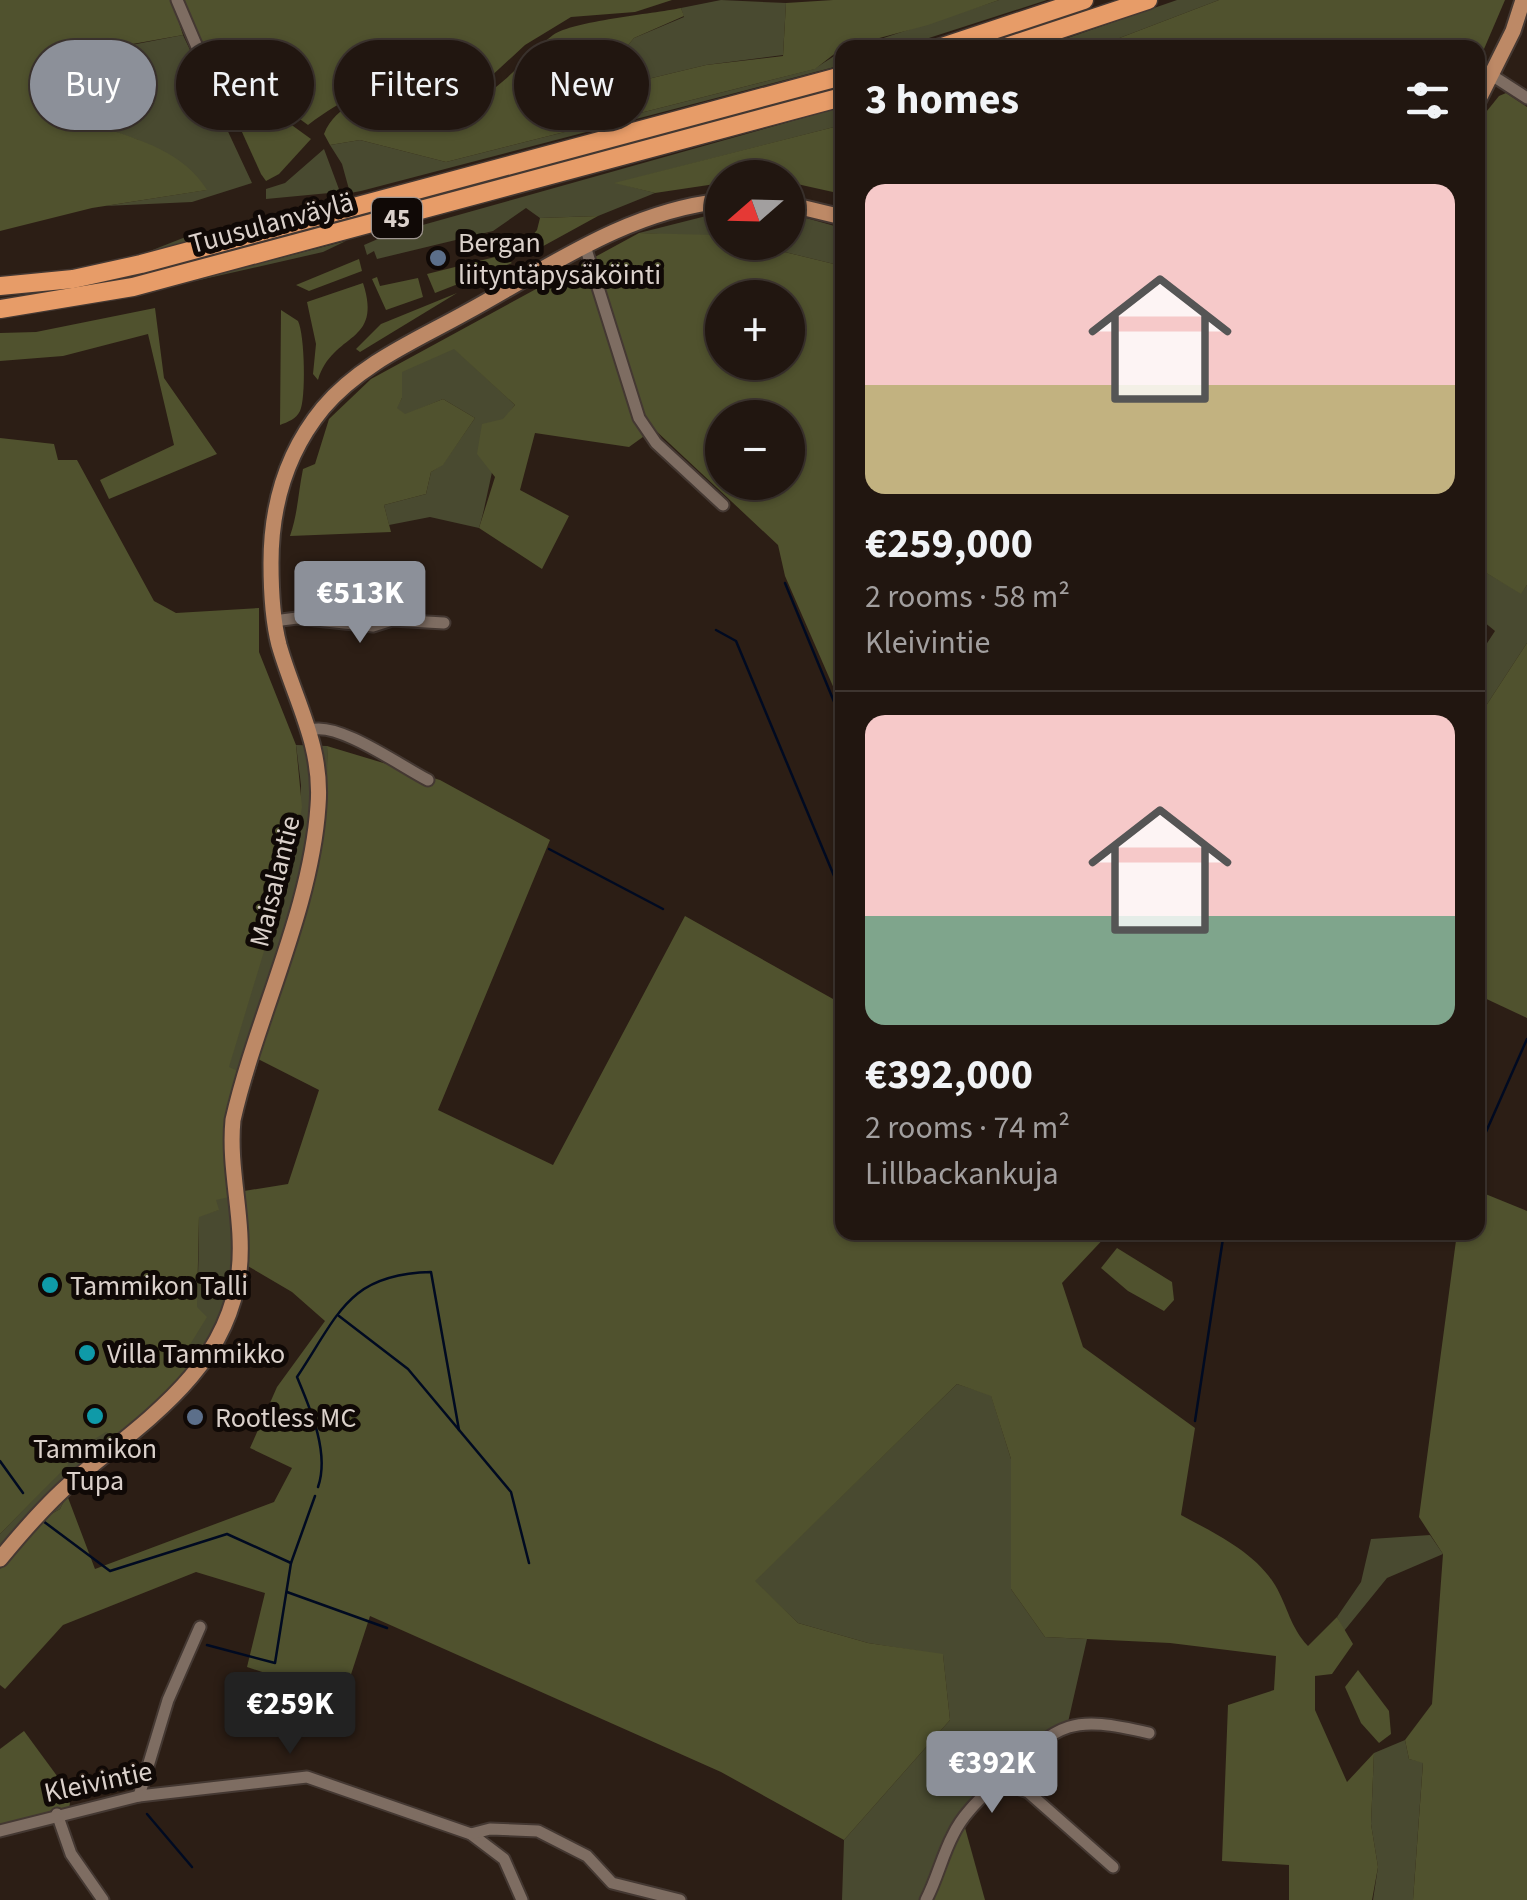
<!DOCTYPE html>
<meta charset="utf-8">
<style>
:root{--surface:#211610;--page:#2d231e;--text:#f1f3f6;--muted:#a29f9f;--line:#3e3530;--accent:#8c9099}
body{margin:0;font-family:"Source Sans 3",sans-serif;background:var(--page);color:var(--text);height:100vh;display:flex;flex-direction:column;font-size:38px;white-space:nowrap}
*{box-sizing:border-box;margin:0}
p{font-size:32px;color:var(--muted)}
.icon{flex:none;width:55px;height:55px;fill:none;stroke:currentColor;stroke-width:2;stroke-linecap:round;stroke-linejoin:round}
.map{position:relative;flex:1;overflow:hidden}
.side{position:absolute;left:835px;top:40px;width:650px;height:1200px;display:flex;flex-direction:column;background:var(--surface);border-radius:20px;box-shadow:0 2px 8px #0004,0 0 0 2px var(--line)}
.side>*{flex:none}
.top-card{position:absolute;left:30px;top:40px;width:655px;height:90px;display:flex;gap:20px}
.needle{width:65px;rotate:250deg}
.controls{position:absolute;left:705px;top:160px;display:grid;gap:20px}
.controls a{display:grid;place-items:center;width:100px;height:100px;border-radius:50%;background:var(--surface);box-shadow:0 2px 8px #0004,0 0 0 2px var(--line);font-size:50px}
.price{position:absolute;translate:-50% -85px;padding:0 22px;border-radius:10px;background:var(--accent);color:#fff;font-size:32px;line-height:65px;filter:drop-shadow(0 2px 5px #0008)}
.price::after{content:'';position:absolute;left:50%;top:60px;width:30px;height:22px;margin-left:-15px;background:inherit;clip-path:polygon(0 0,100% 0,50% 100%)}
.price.current{background:#222;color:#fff}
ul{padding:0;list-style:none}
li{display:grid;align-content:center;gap:20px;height:530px;padding:0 30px}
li+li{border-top:2px solid var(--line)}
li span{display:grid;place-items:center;height:310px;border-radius:20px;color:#555}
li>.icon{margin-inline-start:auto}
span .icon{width:180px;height:180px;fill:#fffc;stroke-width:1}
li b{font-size:42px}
h2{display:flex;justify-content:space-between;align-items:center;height:120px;padding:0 30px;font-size:42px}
.tag{padding:0 35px;border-radius:45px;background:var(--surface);box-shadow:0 2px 8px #0004,0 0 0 2px var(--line);font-size:35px;line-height:90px}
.tag.current{background:var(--accent);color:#fff}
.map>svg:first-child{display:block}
.green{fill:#494a30}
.forest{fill:#50522e;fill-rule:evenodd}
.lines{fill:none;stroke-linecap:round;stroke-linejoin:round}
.stream{stroke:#000a21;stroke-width:2.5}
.minor-casing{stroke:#443832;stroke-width:15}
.major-casing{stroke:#443832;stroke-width:19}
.highway-casing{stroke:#443832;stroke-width:21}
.minor{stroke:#7e6d62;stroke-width:11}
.major{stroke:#bd8966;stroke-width:15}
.highway{stroke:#e79c68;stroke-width:18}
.service-dot{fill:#5c6f8a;stroke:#100906;stroke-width:4}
.culture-dot{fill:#0f9aa8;stroke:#100906;stroke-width:4}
.labels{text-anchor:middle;stroke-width:10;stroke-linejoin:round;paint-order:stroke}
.shield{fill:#100906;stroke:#9e9590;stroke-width:2.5}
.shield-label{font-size:25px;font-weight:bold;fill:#dbd1cb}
.street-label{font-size:28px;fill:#dbd1cb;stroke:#100906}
.poi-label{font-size:28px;fill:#dbd1cb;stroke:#100906;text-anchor:start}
</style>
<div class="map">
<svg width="1527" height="1900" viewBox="0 0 1527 1900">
<rect width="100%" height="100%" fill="#2c1e15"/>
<g class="green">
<polygon points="721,0 786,3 783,55 706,65 602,90 600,79 634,38 684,17 681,8"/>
<polygon points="999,0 1047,0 901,47 853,48"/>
<polygon points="1177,0 1219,0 1096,47 1039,48"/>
<polygon points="183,35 252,183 192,202 105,206 206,190 138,140 99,126 87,68 95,52"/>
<polygon points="842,51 842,65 361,191 350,193 342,164 330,145 360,140 446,162 814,69"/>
<polygon points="842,107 842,125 617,183 655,193 598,216 540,218 526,208 493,231 377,259 374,251 367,255 364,245 387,235"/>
<polygon points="324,149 340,192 266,199 266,189 285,183"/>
<polygon points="305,207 317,208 145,253 183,238"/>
<polygon points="722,212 722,237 639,233"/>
<polygon points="788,213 842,228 842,266 748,243 788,242"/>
<polygon points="346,241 323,252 195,281 195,280"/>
<path d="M 454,348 L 515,405 C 498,424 489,497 479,528 L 430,517 L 389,525 L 384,505 L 426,494 L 431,472 L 443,464 L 475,418 L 443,399 L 405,415 L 396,408 L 402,398 L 402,371 Z"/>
<polygon points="1478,568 1521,593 1527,585 1527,643 1478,718 1478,657 1495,631 1478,617"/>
<path d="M 296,745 L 327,746 L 329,784 L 321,850 L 239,1127 L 246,1221 L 213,1354 L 67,1495 L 60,1509 L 39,1521 L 0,1569 L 0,1534 L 67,1465 L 64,1457 C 93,1440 169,1386 182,1356 C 201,1312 198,1263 199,1216 L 218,1210 L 215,1200 L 228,1068 L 300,830 L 301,785 Z"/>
<path d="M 957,1384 L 991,1395 L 1011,1459 L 1011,1589 L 1045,1637 L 1087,1639 L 1066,1731 C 1036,1750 978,1796 963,1828 C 951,1852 945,1877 930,1900 L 842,1900 L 844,1840 L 950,1720 L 943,1655 L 868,1643 L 798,1623 L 754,1581 Z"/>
<polygon points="1430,1535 1443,1554 1387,1578 1344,1631 1337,1617 1361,1582 1371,1539"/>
<polygon points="1405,1740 1409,1759 1423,1762 1413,1900 1373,1900 1378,1867 1371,1824 1374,1753"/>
</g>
<g class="forest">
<path d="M 0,0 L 172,0 L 183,35 L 127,45 L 112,64 L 95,53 L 87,68 L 99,126 C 140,140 184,152 207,190 L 92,208 L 0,231 Z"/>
<path d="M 181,0 L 672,0 L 635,12 L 571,17 L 525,45 L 473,93 C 393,100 386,66 308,125 L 205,50 Z"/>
<path d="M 833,0 L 999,0 L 928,25 L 842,48 L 815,69 L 446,162 L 360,140 L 330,145 L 324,134 C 340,95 387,92 424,98 C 433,99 444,105 454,105 C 493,104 524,56 553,35 C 573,21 652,14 681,8 L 684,16 L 634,38 L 600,79 L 602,90 L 706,65 L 783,56 L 786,3 Z"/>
<polygon points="1219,0 1505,0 1478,63 1478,48 1096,47"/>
<polygon points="213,68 311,139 279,174 266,181 261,174"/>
<polygon points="1506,93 1527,107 1527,585 1521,594 1478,568 1478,122 1499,96"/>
<polygon points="842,125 842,194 788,182 788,178 722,178 722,183 655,193 614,183"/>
<polygon points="598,216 527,255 520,250 537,230 540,218"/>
<path d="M 639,233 L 714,235 L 722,237 L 722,242 L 748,243 L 842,266 L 842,707 L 785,576 L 778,545 L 654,429 L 629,447 L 535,433 L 520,490 L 569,516 L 542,569 L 479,528 L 495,477 L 477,454 L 482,424 L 503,419 L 515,405 L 454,349 L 402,372 L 402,398 L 397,408 L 405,414 L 443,399 L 475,418 L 443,465 L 431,472 L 426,494 L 384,505 L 391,532 L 290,536 C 298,513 298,493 303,469 L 315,464 L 329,419 L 371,379 ZM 722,298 L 788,298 L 788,362 L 722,362 ZM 722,418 L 788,418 L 788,482 L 722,482 Z"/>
<polygon points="499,256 512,263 435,293 427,274"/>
<polygon points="359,259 362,271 309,291 296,285"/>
<polygon points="377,277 380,286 418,278 423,297 386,310 372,279"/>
<path d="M 363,283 C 383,345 333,331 318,380 L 313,374 L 316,344 L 307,302 Z"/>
<polygon points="457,293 360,352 356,349 381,324"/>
<polygon points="155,308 164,378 217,454 109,499 100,480 174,445 148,334 63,356 0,361 0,333 36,332"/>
<path d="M 281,310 L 298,321 C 305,335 306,400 300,411 C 296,419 288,422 280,425 Z"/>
<polygon points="0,438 54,444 58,460 77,460 154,601 176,613 259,608 259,652 296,745 302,807 295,849 229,1067 240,1072 229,1197 216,1200 219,1210 199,1217 197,1307 207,1317 181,1359 188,1371 164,1399 117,1438 106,1432 65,1457 68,1465 0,1534"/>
<polygon points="1527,643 1527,1018 1478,995 1478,718"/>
<path d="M 327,746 L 440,780 L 550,840 L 438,1110 L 553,1165 L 685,916 L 842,1004 L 842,1232 L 1109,1233 L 1062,1283 L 1083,1347 L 1195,1428 L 1181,1515 C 1214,1533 1255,1552 1275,1585 C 1288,1607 1290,1627 1308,1646 L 1337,1617 L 1353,1644 L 1332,1674 L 1315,1676 L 1315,1710 L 1347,1782 L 1374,1753 L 1371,1824 L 1378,1867 L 1372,1900 L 1289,1900 L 1289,1865 L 1222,1861 L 1228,1705 L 1274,1690 L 1276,1656 L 1170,1643 L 1045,1637 L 1011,1589 L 1011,1459 L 991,1396 L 957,1384 L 755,1581 L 798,1623 L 868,1643 L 943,1654 L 950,1720 L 844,1840 L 721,1772 L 370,1616 L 343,1699 L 247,1667 L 265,1593 L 196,1572 L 63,1625 L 5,1689 L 0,1685 L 0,1569 L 39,1521 L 60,1509 L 67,1495 L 95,1569 L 274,1502 L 292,1468 L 250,1448 L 277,1387 L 325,1321 L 292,1292 L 246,1265 L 244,1191 L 288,1184 L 319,1090 L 258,1059 C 290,956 332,855 327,746 Z"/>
<polygon points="1478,1191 1527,1211 1527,1900 1413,1900 1423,1763 1409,1759 1405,1740 1432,1704 1443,1554 1419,1517 1457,1233 1478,1232"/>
<polygon points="1117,1248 1172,1282 1174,1300 1164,1311 1128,1291 1101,1268"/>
<polygon points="1358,1670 1389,1711 1391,1734 1379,1743 1361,1723 1345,1687"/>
<polygon points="24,1731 71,1795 69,1810 0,1830 0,1749"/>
<polygon points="964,1824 985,1900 930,1900"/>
</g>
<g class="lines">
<g class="stream">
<polyline points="785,583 842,721"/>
<polyline points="716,630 736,641 842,895"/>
<polyline points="549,849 663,909"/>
<polyline points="1478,1150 1527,1039"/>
<polyline points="339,1316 408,1369 511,1492 529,1563"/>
<polyline points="1195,1421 1224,1232"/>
<polyline points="0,1461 23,1493"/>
<path d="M 318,1487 C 330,1453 310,1408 297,1377 C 339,1314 348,1274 431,1272 L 459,1430"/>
<polyline points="43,1521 110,1571 227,1534 291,1563"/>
<polyline points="287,1592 387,1628"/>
<polyline points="207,1645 275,1663 291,1563 315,1496"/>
<polyline points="147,1814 192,1867"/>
</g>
<g class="minor-casing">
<g id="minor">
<polyline points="177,0 200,54"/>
<polyline points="1493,76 1527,98"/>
<polyline points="585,246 639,418 656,443 723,505"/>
<polyline points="274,621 297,618 373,626 392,620 444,623"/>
<path d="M 311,730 C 338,721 402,767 428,780"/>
<polyline points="999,1781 1028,1792 1113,1867"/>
<polyline points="139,1796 168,1700 200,1627"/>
<polyline points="57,1814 71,1854 103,1900"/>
<polyline points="0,1831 139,1796 307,1777 471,1834 504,1859 522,1900"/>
<polyline points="471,1834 490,1829 538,1831 587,1856 612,1883 680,1900"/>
<path d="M 926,1900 C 937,1879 942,1856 953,1835 C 964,1811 986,1794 1004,1776 C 1061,1721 1071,1715 1149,1733"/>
</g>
</g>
<g class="major-casing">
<g id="major">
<polyline points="1478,101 1513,31 1523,0"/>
<polyline points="788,204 842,217"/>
<path d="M 0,1559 C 23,1531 46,1504 73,1481 C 142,1423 227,1371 239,1272 C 245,1221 228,1171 233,1120 C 256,1018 311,911 318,806 C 323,746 295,701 279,645 C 272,618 271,591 271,563 C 271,506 286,453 323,408 C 361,363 417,340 467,312 C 549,267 627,211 722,201"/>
</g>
</g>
<g class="highway-casing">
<g id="highway">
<polyline points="939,48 1084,0"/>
<polyline points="1003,48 1148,0"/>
<polyline points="0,286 73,279 141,264 842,76"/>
<polyline points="0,309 133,287 842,97"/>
</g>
</g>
<use href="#minor" class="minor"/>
<use href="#major" class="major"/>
<use href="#highway" class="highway"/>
</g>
<g class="service-dot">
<circle cx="438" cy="258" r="10"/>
<circle cx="195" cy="1417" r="10"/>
</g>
<g class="culture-dot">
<circle cx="50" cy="1285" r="10"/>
<circle cx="87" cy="1353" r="10"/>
<circle cx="95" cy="1416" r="10"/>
</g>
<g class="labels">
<rect class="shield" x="372" y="198" width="50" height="40" rx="8"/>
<g class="shield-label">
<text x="397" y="227">45</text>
</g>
<g class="street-label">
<text transform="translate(271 222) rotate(-15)" y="10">Tuusulanväylä</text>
<text transform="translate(274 881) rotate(-76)" y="10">Maisalantie</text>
<text transform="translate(98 1781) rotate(-12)" y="10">Kleivintie</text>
</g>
<g class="poi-label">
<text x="458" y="252">Bergan<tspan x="458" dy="32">liityntäpysäköinti</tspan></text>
<text x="70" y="1295">Tammikon Talli</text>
<text x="107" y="1363">Villa Tammikko</text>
<text x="215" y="1427">Rootless MC</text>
<text x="95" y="1458" text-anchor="middle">Tammikon<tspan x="95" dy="32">Tupa</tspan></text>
</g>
</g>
</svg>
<div class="controls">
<a><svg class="needle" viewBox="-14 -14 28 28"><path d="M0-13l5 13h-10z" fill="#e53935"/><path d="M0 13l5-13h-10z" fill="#a29f9f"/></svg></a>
<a>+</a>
<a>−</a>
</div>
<b class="price" style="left:360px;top:646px">€513K</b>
<b class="price current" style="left:290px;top:1757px">€259K</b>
<b class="price" style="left:992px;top:1816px">€392K</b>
<div class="top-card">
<a class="tag current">Buy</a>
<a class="tag">Rent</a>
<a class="tag">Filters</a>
<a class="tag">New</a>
</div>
<section class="side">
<h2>3 homes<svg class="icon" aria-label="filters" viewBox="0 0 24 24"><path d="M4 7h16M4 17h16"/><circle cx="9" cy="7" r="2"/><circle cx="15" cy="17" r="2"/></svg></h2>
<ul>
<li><span style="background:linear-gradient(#f6c9c9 65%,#c2b280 0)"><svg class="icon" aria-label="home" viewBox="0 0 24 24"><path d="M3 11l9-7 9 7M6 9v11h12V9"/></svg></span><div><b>€259,000</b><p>2 rooms · 58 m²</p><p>Kleivintie</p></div></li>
<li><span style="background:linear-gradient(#f6c9c9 65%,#7fa58c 0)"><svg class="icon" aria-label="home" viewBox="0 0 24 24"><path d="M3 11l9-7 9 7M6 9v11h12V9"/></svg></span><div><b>€392,000</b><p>2 rooms · 74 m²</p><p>Lillbackankuja</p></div></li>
</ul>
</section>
</div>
